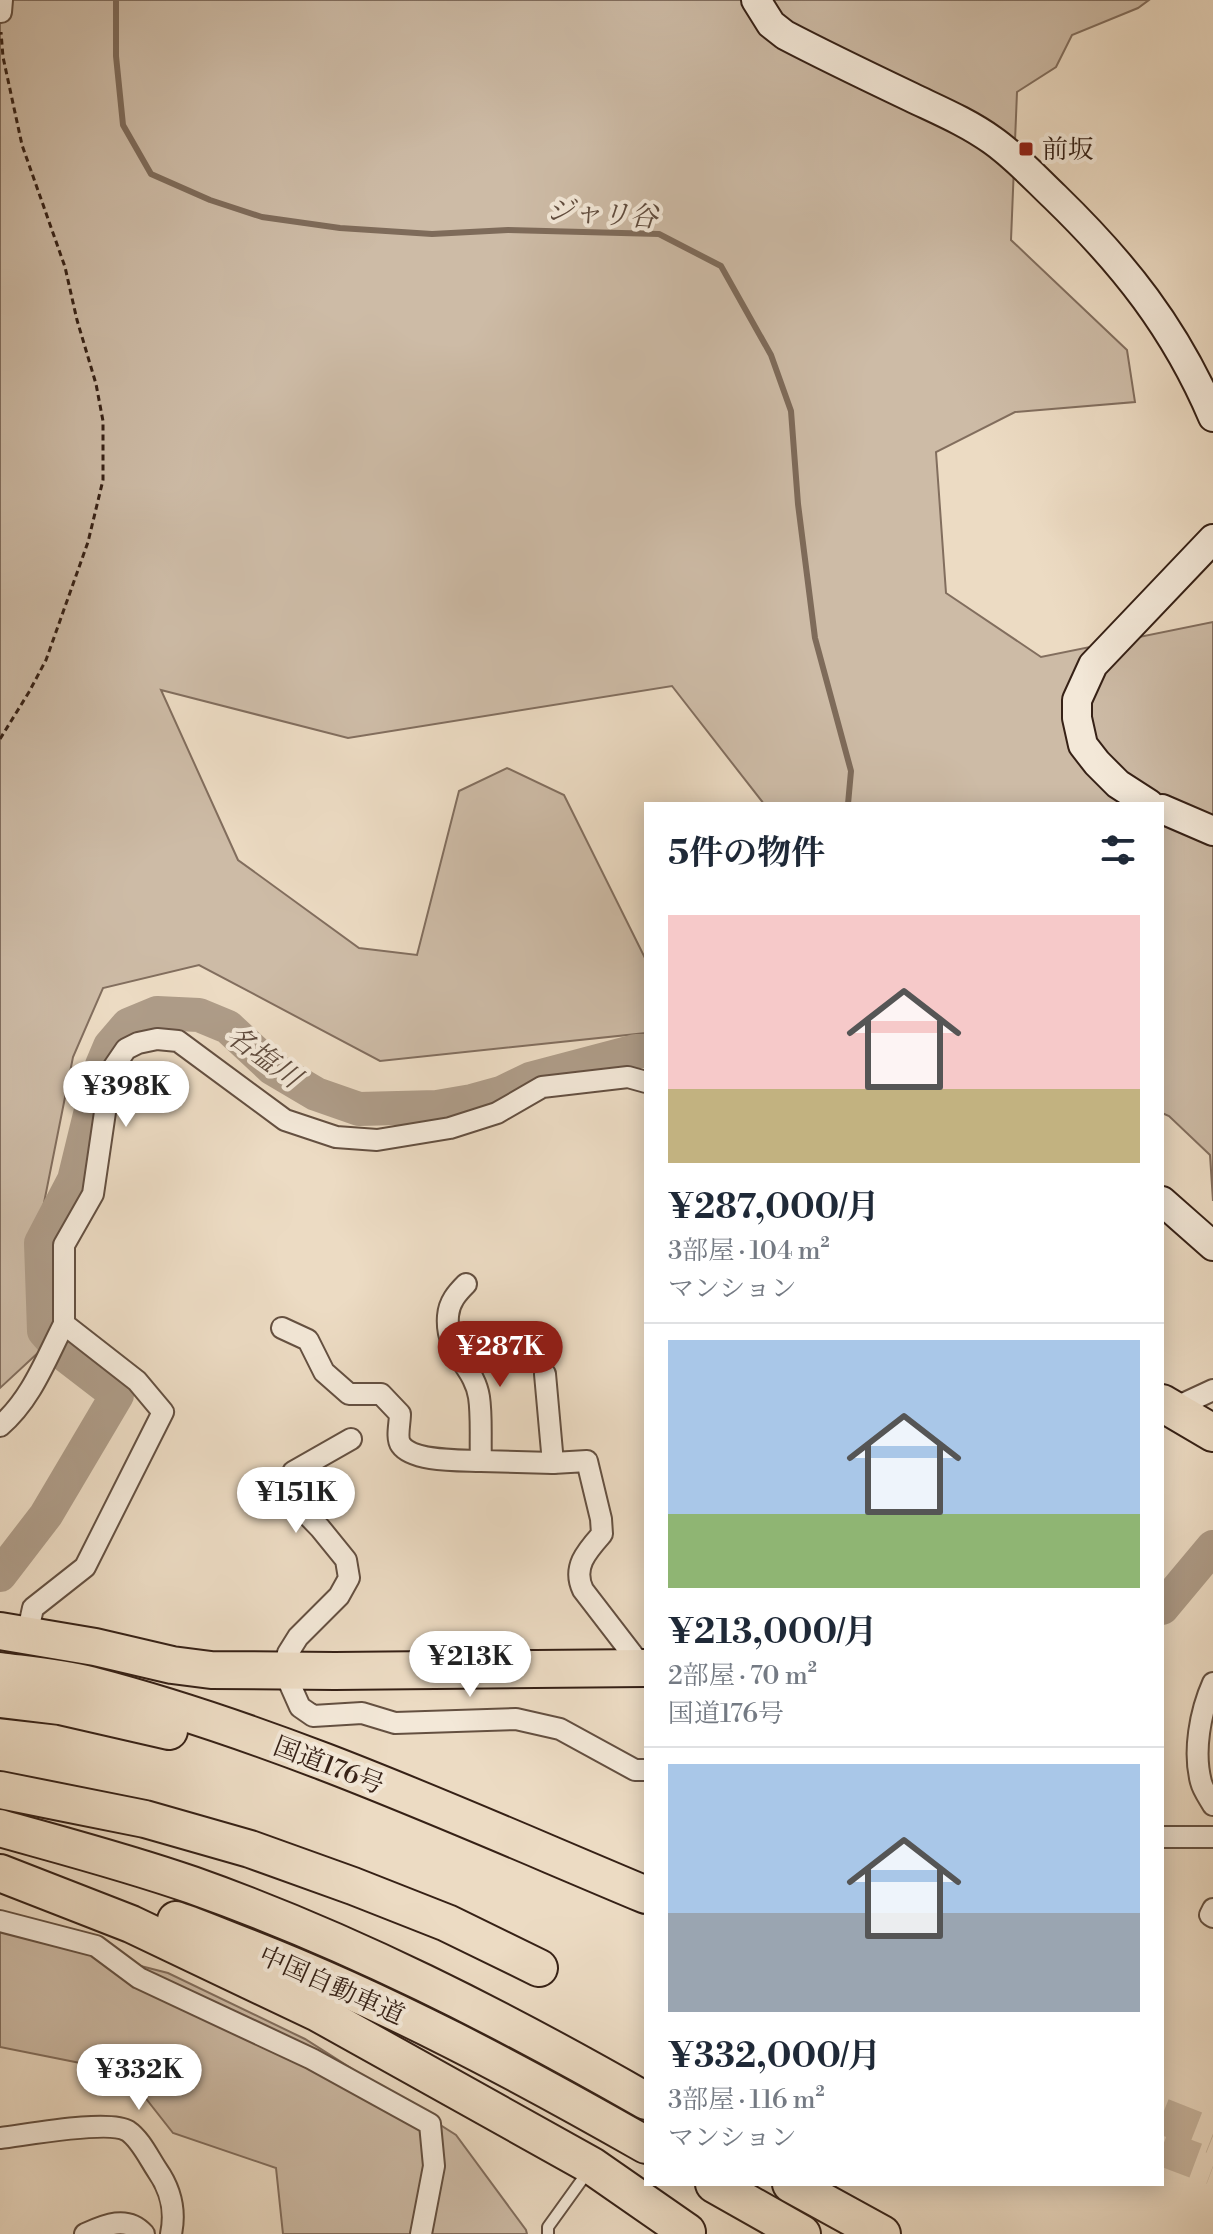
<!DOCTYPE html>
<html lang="ja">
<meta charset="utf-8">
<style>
:root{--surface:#fff;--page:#f2f2f3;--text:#1f2937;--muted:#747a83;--line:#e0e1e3;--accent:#8f2418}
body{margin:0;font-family:"Libre Bodoni","Noto Serif JP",serif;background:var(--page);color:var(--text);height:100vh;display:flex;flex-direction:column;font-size:30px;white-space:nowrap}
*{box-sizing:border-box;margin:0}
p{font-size:26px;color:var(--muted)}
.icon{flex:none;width:44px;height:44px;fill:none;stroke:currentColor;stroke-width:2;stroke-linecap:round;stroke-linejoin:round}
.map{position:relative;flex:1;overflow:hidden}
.side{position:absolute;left:644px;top:802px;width:520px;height:1384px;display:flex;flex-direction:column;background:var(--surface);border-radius:0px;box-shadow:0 4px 20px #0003}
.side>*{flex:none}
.price{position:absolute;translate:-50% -68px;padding:0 18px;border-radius:28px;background:#fff;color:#222;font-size:26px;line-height:52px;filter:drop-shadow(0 2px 4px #0008)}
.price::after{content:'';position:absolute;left:50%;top:48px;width:24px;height:18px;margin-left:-12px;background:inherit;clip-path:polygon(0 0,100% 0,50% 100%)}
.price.current{background:var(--accent);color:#fff}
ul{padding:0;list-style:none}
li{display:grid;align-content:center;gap:16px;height:424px;padding:0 24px}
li+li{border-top:2px solid var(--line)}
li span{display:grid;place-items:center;height:248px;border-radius:0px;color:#555}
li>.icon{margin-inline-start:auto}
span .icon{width:144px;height:144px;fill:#fffc;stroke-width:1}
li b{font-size:34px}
h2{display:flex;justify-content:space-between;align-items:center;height:96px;padding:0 24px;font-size:34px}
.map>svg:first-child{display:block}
.green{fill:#cdbba6;stroke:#826e5e;stroke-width:2}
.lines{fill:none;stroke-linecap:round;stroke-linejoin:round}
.stream{stroke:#7e6b5a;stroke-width:6}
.river{stroke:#ae9c88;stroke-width:34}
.highway-tunnel{stroke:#c8b6a0;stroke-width:36;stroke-dasharray:36 18;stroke-linecap:butt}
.lane-casing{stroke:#645041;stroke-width:14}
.street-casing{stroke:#645041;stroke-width:24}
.secondary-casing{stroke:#362116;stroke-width:32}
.highway-casing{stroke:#362116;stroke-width:40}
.path{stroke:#362116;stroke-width:3;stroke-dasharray:6 4;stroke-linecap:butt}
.lane{stroke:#f3e8d8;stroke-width:10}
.street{stroke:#f3e8d8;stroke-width:20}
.secondary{stroke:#f3e8d8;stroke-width:28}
.highway{stroke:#ecdbc3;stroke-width:36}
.poi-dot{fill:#8f2418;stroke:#f3e8d8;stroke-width:3}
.labels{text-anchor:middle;stroke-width:8;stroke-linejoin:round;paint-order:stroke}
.poi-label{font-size:26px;fill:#362116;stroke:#f3e8d8;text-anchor:start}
.street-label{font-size:26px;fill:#362116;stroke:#f3e8d8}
.water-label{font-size:28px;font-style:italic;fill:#604c3e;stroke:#f3e8d8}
</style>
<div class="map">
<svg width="1213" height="2234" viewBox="0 0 1213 2234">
<rect width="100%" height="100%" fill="#ecdbc3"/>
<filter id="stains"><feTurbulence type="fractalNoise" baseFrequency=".0025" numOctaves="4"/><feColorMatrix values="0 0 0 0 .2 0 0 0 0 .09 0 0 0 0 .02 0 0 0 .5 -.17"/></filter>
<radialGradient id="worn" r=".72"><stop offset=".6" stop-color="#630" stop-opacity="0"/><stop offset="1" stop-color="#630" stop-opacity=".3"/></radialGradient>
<g class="green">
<polygon points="0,0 1149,0 1138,8 1072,35 1056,67 1017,92 1011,240 1127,350 1135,402 1015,412 936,452 946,593 1041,657 1213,622 1213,1201 1210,1155 1169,1116 1162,1113 1162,804 764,804 672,686 348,738 161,690 238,860 359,948 417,955 459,791 507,768 564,795 646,960 646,1033 380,1061 199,965 103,988 73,1057 35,1248 41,1350 0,1388"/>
<polygon points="0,1930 168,1973 305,2039 456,2135 526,2230 527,2234 283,2234 276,2168 173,2133 125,2072 0,2047"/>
</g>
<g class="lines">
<polyline class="stream" points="116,0 116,56 123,125 151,174 210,200 262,217 340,228 432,234 508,230 659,234 721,266 771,355 791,411 798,504 815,638 851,771 848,804"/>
<g class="river">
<polyline points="0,1575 46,1515 117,1395 65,1355 44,1331 41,1243 74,1180 102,1065 110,1046 128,1025 157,1013 199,1015 228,1027 272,1068 316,1094 359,1109 437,1107 472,1101 501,1093 530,1079 636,1051 646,1051"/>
<polyline points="1162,1608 1213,1547"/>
</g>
<g class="highway-tunnel">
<polyline points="1162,2116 1213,2136"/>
<polyline points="1162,2148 1213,2167"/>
</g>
<g class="lane-casing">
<polyline id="lane" points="548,2234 548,2227 589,2170"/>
</g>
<g class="street-casing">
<g id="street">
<polyline points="1,12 2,0"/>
<path d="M 466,1284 C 457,1293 449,1302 448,1316 C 445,1354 474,1365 479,1397 C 482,1417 480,1440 481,1461 L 553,1463"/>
<path d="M 282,1328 L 308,1340 L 324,1372 L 349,1394 L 381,1394 L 400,1414 C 400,1423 396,1438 401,1445 C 413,1462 461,1460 481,1461"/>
<path d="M 545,1374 L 553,1463 L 587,1461 L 601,1519 L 602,1534 C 587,1551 572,1567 583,1590 L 643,1668 L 644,1673"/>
<polyline points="1172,1409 1213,1390"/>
<path d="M 0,1426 C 31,1400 46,1359 64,1324"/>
<polyline points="351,1439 293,1472 288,1484 289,1496 320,1528 346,1560 349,1578 339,1596 298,1637 288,1653 284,1671 300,1707 313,1716 362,1713 395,1723 516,1719 560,1729 635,1770 646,1770"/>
<polyline points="27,1635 33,1608 85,1567 163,1412 137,1381 64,1324 64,1245 93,1194 111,1071 126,1049 138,1043 157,1039 178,1041 285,1120 336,1137 377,1140 450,1128 497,1113 542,1087 628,1077 646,1082"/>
<path d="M 1213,1683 C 1200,1712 1193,1752 1201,1782 C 1203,1790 1209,1798 1213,1805"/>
<polyline points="1162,1837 1213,1837"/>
<polyline points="1213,1909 1210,1915 1213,1917"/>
<polyline points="0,1921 96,1946 139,1978 312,2059 430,2124 434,2166 421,2234"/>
<path d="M 0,2138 C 26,2135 109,2119 128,2131 C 140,2139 149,2158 157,2170 C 171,2190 176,2210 171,2234"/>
<path d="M 85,2234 C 105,2225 127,2215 144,2234"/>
</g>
</g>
<g class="secondary-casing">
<g id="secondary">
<path d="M 756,0 L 771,24 L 785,35 C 827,57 869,77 911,97 C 938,110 967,122 992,140 C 1015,156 1034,177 1055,197 C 1124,264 1175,328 1213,417"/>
<polyline points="1149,804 1118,784 1097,763 1083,745 1077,718 1077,700 1093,665 1213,539"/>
<polyline points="1162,809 1213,831"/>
<polyline points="1162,1201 1213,1246"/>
</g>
</g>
<g class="highway-casing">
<g id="highway">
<polyline points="1162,1403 1213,1433"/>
<polyline points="0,1631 95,1647 172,1665 211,1670 335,1671 646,1668"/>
<path d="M 0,1671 C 30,1675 61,1678 90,1685 C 282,1735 464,1819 646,1895"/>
<polyline points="0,1699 60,1706 169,1731"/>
<polyline points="0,1790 145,1819 250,1849 353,1886 447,1923 539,1968"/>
<path d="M 0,1828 C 64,1846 129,1863 192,1885 C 350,1941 501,2018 646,2101"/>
<polyline points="0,1873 131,1924 318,2013 592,2166 687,2232"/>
<path d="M 176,1920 C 200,1928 225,1939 249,1948 C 387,2002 518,2072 646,2145"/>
<polyline points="714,2184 802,2234"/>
<polyline points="791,2184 882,2234"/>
</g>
</g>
<polyline class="path" points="0,739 29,692 46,660 88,542 103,480 103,421 96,384 77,320 65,267 22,145 3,57 1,32"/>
<use href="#lane" class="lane"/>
<use href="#street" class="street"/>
<use href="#secondary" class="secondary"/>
<use href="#highway" class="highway"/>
</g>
<rect class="poi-dot" x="1018" y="141" width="16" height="16" rx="4"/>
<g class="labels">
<g class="poi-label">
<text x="1042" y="158">前坂</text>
</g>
<g class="street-label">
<text transform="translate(329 1765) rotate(21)" y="9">国道176号</text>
<text transform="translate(332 1985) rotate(24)" y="9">中国自動車道</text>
</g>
<g class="water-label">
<text transform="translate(602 213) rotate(4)" y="10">ジャリ谷</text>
<text transform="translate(264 1056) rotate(36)" y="10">名塩川</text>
</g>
</g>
<rect width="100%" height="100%" filter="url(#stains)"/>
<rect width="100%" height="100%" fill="url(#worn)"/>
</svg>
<b class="price" style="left:126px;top:1129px">¥398K</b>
<b class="price current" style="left:500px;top:1389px">¥287K</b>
<b class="price" style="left:296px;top:1535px">¥151K</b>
<b class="price" style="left:470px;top:1699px">¥213K</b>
<b class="price" style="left:139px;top:2112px">¥332K</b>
<section class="side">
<h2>5件の物件<svg class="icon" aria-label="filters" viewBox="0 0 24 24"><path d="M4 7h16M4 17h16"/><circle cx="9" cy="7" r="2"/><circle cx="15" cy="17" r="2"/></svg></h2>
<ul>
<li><span style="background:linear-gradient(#f6c9c9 70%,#c2b280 0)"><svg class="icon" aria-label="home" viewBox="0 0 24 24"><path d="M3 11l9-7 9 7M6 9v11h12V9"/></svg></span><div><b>¥287,000/月</b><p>3部屋 · 104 m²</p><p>マンション</p></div></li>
<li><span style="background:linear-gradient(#a9c7e8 70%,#8fb573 0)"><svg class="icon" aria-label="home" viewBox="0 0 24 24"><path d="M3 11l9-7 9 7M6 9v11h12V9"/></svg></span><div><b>¥213,000/月</b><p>2部屋 · 70 m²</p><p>国道176号</p></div></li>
<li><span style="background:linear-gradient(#a9c7e8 60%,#9aa5b1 0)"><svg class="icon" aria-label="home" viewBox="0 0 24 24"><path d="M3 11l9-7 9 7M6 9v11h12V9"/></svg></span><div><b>¥332,000/月</b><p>3部屋 · 116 m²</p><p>マンション</p></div></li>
</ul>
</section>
</div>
